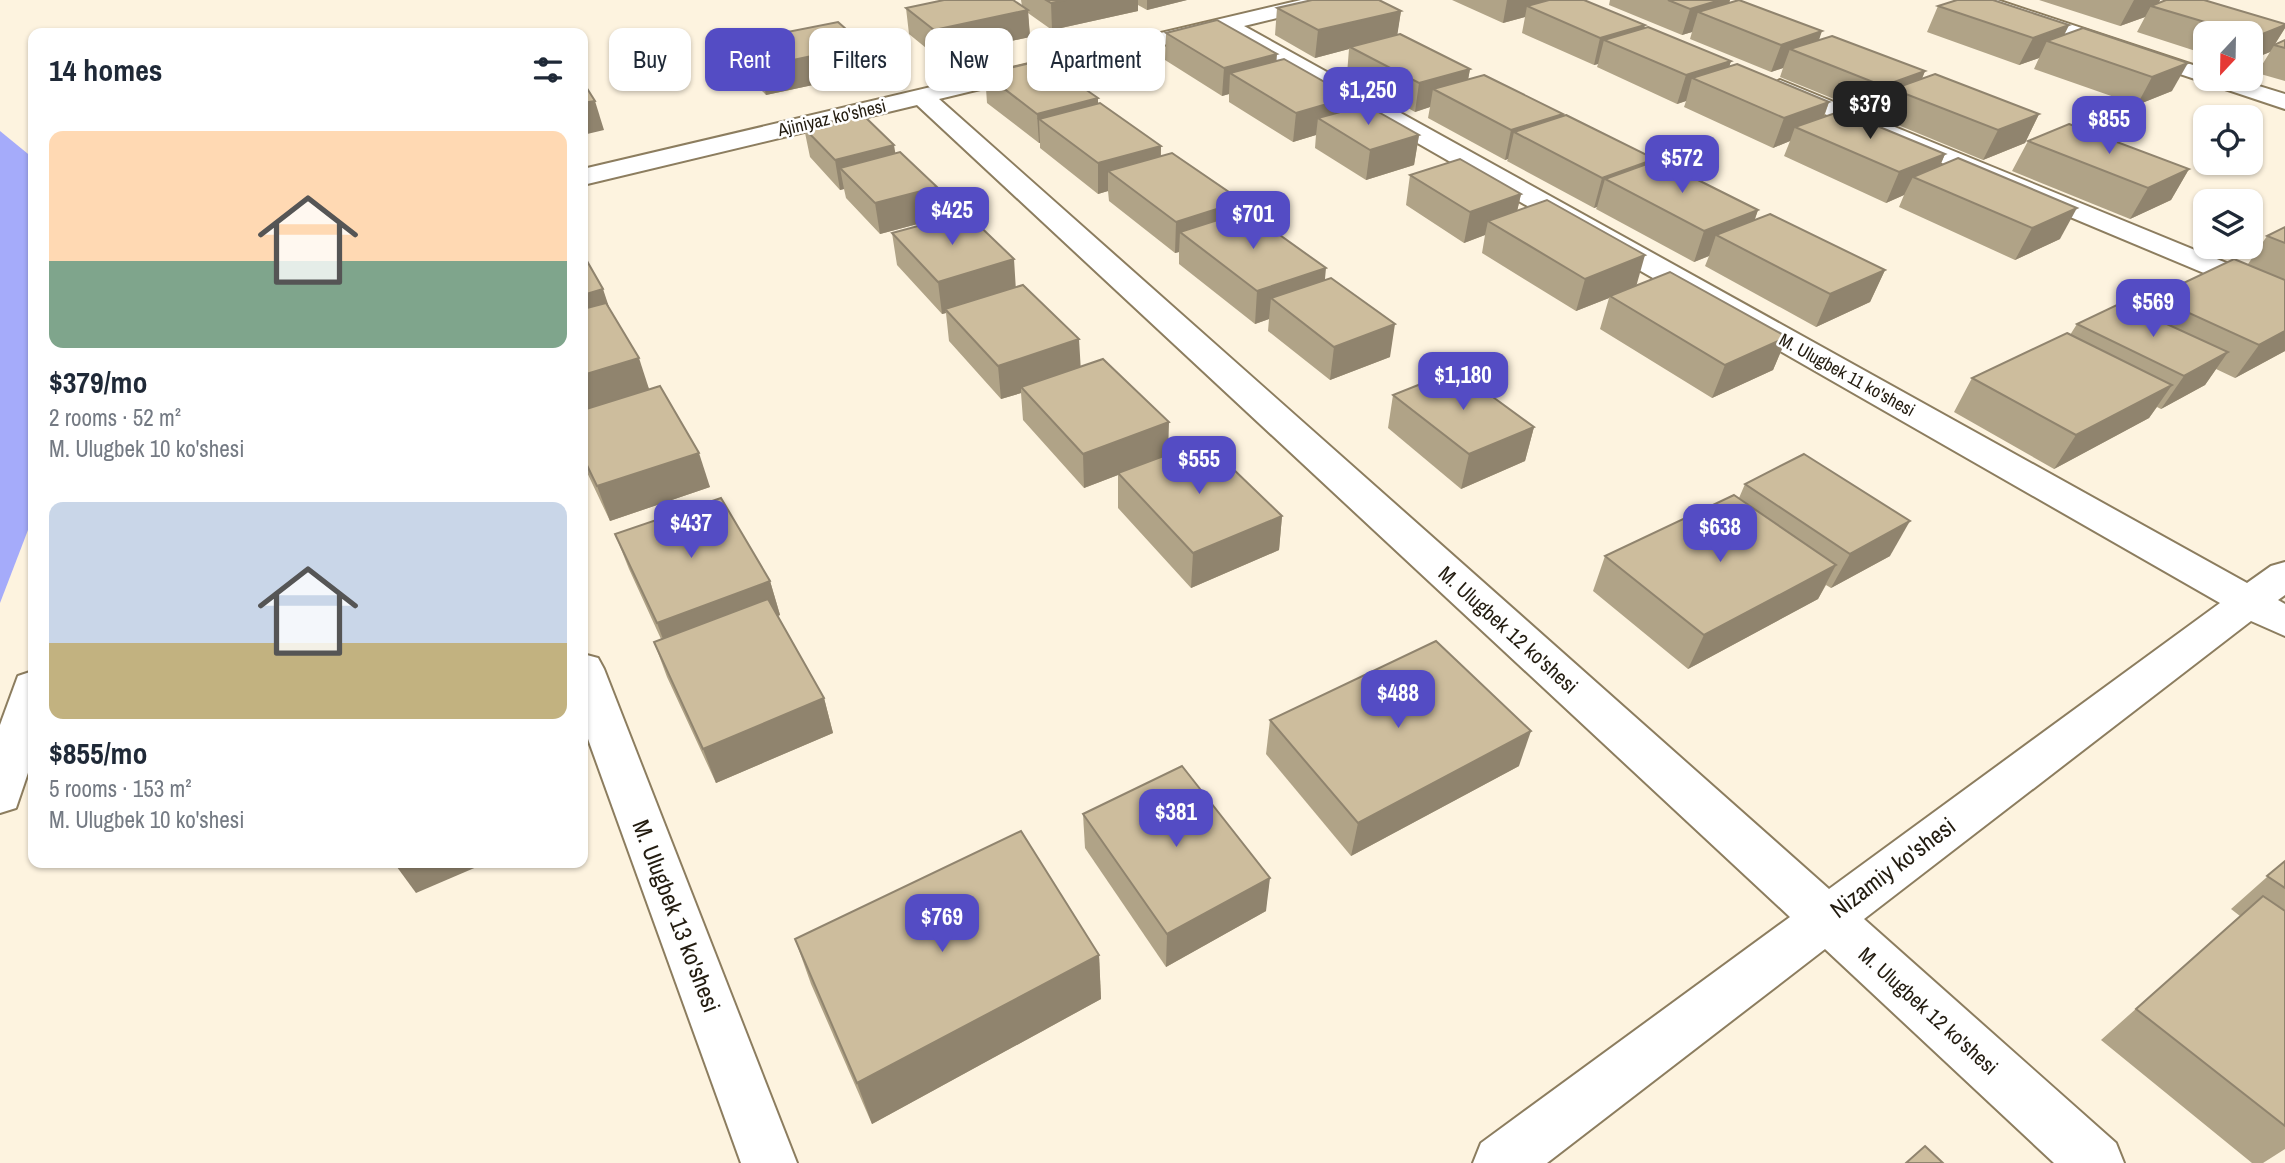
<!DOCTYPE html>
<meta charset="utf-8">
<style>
:root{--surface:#fff;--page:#f2f2f3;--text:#1f2937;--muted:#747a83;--accent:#544cc4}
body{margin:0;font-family:"Archivo Narrow",sans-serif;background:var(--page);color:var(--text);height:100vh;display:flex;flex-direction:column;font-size:26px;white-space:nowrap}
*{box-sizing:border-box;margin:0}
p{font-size:23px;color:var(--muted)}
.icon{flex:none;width:38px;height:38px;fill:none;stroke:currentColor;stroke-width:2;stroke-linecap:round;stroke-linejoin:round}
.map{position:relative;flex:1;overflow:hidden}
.side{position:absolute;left:28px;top:28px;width:560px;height:840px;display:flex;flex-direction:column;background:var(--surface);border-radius:14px;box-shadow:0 2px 5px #0004}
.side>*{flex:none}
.banner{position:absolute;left:609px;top:28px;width:665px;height:63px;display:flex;gap:14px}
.needle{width:46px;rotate:202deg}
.tools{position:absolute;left:2193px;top:21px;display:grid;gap:14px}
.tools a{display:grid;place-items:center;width:70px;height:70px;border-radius:14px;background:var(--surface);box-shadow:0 2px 5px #0004;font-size:35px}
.price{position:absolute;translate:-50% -60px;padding:0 16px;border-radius:14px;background:var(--accent);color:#fff;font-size:23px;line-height:46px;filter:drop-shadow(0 2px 4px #0008)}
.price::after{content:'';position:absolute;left:50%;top:42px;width:21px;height:16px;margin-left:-10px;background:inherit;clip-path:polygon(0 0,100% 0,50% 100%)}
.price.current{background:#222;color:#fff}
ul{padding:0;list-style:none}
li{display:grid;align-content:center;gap:14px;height:371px;padding:0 21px}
li span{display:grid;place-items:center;height:217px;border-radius:14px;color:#555}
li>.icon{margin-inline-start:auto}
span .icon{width:126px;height:126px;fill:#fffc;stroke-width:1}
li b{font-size:30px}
h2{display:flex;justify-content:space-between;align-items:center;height:84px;padding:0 21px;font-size:30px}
.pill{padding:0 24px;border-radius:14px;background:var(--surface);box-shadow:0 2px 5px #0004;font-size:24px;line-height:63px}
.pill.current{background:var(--accent);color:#fff}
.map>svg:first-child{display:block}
.water{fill:#a5abfa}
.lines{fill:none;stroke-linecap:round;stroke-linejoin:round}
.minor-casing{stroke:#8c7d5f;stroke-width:4}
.minor{fill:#fff;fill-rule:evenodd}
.wall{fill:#b0a387}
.shaded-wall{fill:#90846e}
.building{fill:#cdbd9d;stroke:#90846e;stroke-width:2}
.labels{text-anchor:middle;stroke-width:5;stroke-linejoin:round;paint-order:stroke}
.far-street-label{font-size:18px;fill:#231c10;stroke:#fff}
.street-label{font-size:21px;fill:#231c10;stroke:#fff}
.near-street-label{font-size:24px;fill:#231c10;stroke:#fff}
</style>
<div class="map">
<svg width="2285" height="1163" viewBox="0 0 2285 1163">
<rect width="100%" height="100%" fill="#fdf3df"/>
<polygon class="water" points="0,131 33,158 33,517 0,603"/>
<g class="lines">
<g class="minor-casing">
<g id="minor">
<path d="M 1301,0 L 1337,0 L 1334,4 L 1244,26 L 2247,583 L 2271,566 L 2285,562 L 2285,595 L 2278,600 L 2285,604 L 2285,636 L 2251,621 L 1864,919 L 2116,1143 L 2124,1163 L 2054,1163 L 1825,949 L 1547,1163 L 1473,1163 L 1481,1143 L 1790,917 L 917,105 L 583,185 L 583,169 ZM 1222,31 L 2220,603 L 1829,889 L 939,99 Z"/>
<polygon points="1967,0 1997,0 2205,69 2205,79 2236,79 2285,94 2285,109 1970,4"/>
<polygon points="1780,80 2285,287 2285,307 1772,92 1769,87"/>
<polygon points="583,654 598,658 604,669 797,1163 741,1163 583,725"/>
<polygon points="33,671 33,758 16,808 0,813 0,725 18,676"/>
</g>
</g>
<use href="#minor" class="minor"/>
</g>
<g class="wall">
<polygon points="1021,0 1187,0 1147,10 1138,5 1138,11 1052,30 1028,13 1030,37 937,57 909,34 906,8 1022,6"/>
<polygon points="1452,0 1548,0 1644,28 1731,61 1729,67 1829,102 1824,117 1945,154 1940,166 2060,239 2015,260 1899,207 1904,195 1886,203 1784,156 1790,141 1773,148 1684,107 1686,101 1677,104 1597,67 1598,64 1594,65 1522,33 1525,17 1503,23"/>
<polygon points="1610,0 1730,0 1729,3 1819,40 1925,71 1922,79 2039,114 2025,143 1983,160 1881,118 1885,110 1871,114 1780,77 1783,68 1771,72 1690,39 1692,32 1682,35 1609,5"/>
<polygon points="2039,0 2160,0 2159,3 2285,28 2275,44 2285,40 2285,81 2257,73 2270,52 2250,60 2250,33 2205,33 2205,54 2137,32 2145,17 2120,26"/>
<polygon points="1938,6 2069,25 2064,35 2083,28 2172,91 2137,105 2034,69 2039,58 2019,65 1927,32"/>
<polygon points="1277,8 1401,11 1397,34 1470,69 1468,79 1563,114 1563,116 1655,159 1655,161 1758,210 1755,219 1885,270 1870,302 1816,327 1705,266 1709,256 1694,262 1596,209 1597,207 1594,208 1507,161 1508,159 1505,160 1428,118 1430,107 1415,112 1347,74 1349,49 1315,58 1275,35"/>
<polygon points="1166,33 1277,61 1351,97 1350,109 1419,135 1414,165 1366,180 1315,148 1316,135 1293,142 1229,102 1229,94 1222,96 1165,60"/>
<polygon points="736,42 864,45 869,73 766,95 742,70"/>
<polygon points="985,74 1098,98 1098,103 1161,146 1161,156 1242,201 1241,213 1325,280 1390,357 1330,380 1268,331 1269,319 1255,324 1179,264 1179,252 1175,253 1109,201 1108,191 1098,194 1040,148 1040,143 1039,143 987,103"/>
<polygon points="804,128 896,154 937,187 940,218 880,234 846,198 844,189 840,190 810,157"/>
<polygon points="2028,141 2189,169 2171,200 2130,219 2012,171"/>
<polygon points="1410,175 1521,194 1517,211 1636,286 1787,337 1773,370 1712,398 1600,329 1609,298 1576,311 1482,253 1485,235 1464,243 1406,205"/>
<polygon points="2285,227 2285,351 2235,378 2216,369 2205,385 2161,409 2157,407 2149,418 2054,469 1954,412 1972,378 2070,335 2077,324 2144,313 2154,297 2248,264 2267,236"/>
<polygon points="892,233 1016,287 1080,366 1168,454 1282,516 1279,550 1191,588 1118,508 1118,475 1084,488 1023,420 1021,393 1001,399 949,341 946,313 942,314 897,265"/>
<polygon points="583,254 649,389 710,487 610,521 583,464"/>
<polygon points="1393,395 1534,427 1525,461 1461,489 1388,428"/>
<polygon points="1745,484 1890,556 1831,588 1826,585 1818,599 1688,669 1593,591 1605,556 1739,498"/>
<polygon points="615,534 770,581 780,615 778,616 824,698 833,733 716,783 667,677 654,642 661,639 629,569"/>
<polygon points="1270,720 1519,766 1351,856 1266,754"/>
<polygon points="1083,814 1266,911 1166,967 1085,848"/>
<polygon points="2285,861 2285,1149 2263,1163 2252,1163 2101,1040 2240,916 2231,909"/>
<polygon points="795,939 1099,955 1101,999 872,1124 811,984"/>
</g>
<g class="shaded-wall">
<polygon points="1066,0 1138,0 1138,11 1052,30 1051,3"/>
<polygon points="1147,0 1187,0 1147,10"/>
<polygon points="1507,0 1548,0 1527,6 1525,17 1503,23"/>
<polygon points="1720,0 1730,0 1723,22 1698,12 1692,32 1682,35 1690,9"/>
<polygon points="2134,0 2160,0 2156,7 2151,6 2145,17 2120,26"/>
<polygon points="1028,10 1030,37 937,57 934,30"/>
<polygon points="1401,11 1397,37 1350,47 1349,49 1315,58 1318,30"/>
<polygon points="1645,25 1638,52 1604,40 1598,64 1594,65 1600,38"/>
<polygon points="2069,25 2059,45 2047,41 2039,58 2019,65 2033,38"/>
<polygon points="2285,25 2285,28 2270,52 2250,60 2250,45 2255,37"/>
<polygon points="1822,31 1813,58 1790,49 1783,68 1771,72 1781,45"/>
<polygon points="864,45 869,73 766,95 760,67"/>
<polygon points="1277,54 1275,82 1230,73 1229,94 1222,96 1224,68"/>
<polygon points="1731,61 1722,89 1692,78 1686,101 1677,104 1686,75"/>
<polygon points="2188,63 2172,91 2137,105 2152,77"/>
<polygon points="1470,69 1465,97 1433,89 1430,107 1415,112 1419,83"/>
<polygon points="1925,71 1914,97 1893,89 1885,110 1871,114 1883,86"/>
<polygon points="1351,97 1348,126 1318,118 1316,135 1293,142 1296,113"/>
<polygon points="1098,98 1098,127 1039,119 1040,143 1039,143 1037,114"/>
<polygon points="595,101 604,130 583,135 583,103"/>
<polygon points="1829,102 1818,131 1795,127 1790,141 1773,148 1784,118"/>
<polygon points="1563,114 1556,143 1514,132 1508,159 1505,160 1511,130"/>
<polygon points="2039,114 2025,143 1983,160 1998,130"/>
<polygon points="1419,135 1414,165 1366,180 1370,150"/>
<polygon points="894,145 899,175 840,168 844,189 840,190 835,160"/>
<polygon points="1161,146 1160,176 1108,171 1108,191 1098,194 1098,163"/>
<polygon points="1945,154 1932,184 1913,177 1904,195 1886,203 1899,172"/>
<polygon points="1655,159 1646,190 1605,179 1597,207 1594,208 1602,178"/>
<polygon points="2189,169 2171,200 2130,219 2148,188"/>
<polygon points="937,187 940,218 880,234 875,203"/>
<polygon points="1521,194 1514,225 1488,221 1485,235 1464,243 1470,212"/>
<polygon points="1242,201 1240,232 1180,232 1179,252 1175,253 1176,222"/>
<polygon points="2077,208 2060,239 2015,260 2032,228"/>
<polygon points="1758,210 1747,241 1716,235 1709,256 1694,262 1704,231"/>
<polygon points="1645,255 1636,287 1610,296 1609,298 1576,311 1585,279"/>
<polygon points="1014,259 1016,291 945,309 946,313 942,314 938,282"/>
<polygon points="1326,268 1323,300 1271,298 1269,319 1255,324 1257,291"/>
<polygon points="1885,270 1870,302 1816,327 1830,294"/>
<polygon points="603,289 614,322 583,331 583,295"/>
<polygon points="1395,324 1390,357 1330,380 1334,347"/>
<polygon points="2285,331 2285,351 2235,378 2259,345"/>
<polygon points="1787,337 1773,370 1712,398 1725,365"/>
<polygon points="1079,339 1081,372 1021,387 1021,393 1001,399 998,366"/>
<polygon points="2228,352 2205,385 2161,409 2184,376"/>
<polygon points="639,358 650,392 583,412 583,375"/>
<polygon points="2172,385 2149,418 2054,469 2076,435"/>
<polygon points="1169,422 1168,456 1118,473 1118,475 1084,488 1083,454"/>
<polygon points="1534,427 1525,461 1461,489 1469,454"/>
<polygon points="699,453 710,487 610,521 597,486"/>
<polygon points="1282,516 1279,550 1191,588 1193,553"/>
<polygon points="1910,521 1890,556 1831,588 1850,554"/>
<polygon points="1836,565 1818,599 1688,669 1704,635"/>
<polygon points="770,581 780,615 670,658 657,623"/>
<polygon points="824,698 833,733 716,783 703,749"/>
<polygon points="1531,731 1519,766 1351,856 1358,823"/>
<polygon points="394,863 486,863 416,893"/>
<polygon points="1270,878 1266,911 1166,967 1167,934"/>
<polygon points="1099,955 1101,999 872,1124 857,1083"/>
</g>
<g class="building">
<polygon points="944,0 1013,0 1028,10 934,30 906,8"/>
<polygon points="1046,0 1066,0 1051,3"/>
<polygon points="1312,0 1379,0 1401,11 1318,30 1277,8"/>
<polygon points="1549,0 1584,0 1645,25 1600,38 1527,6"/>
<polygon points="1668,0 1720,0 1690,9"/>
<polygon points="1739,0 1822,31 1781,45 1698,12"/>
<polygon points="1957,0 1993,0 2069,25 2033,38 1938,6"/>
<polygon points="2166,0 2204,0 2285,24 2285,25 2255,37 2250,36 2250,33 2242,33 2151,6"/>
<polygon points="1217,20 1277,54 1224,68 1166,33"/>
<polygon points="838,22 864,45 760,67 736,42"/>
<polygon points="1648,27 1731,61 1686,75 1604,40"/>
<polygon points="2083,28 2188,63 2152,77 2047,41"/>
<polygon points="1400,34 1470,69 1419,83 1350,47"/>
<polygon points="1832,36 1925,71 1883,86 1790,49"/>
<polygon points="2285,40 2285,48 2274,45"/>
<polygon points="1284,59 1351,97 1296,113 1230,73"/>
<polygon points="1043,60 1098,98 1037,114 985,74"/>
<polygon points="1737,64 1829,102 1784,118 1692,78"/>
<polygon points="1935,74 2039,114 1998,130 1893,89"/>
<polygon points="1484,75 1563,114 1511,130 1433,89"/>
<polygon points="583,82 595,101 583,103"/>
<polygon points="1100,103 1161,146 1098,163 1039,119"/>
<polygon points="1366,105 1419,135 1370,150 1318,118"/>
<polygon points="1841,111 1945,154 1899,172 1795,127"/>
<polygon points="862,114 894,145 835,160 804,128"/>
<polygon points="1566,115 1655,159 1602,178 1514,132"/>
<polygon points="2069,124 2189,169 2148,188 2028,141"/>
<polygon points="900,152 937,187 875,203 840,168"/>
<polygon points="1172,153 1242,201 1176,222 1108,171"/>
<polygon points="1958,158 2077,208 2032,228 1913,177"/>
<polygon points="1460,159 1521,194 1470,212 1410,175"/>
<polygon points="1658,160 1758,210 1704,231 1605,179"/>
<polygon points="1547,200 1645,255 1585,279 1488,221"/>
<polygon points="1246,211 1326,268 1257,291 1180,232"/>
<polygon points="966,213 1014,259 938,282 892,233"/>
<polygon points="1770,214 1885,270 1830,294 1716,235"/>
<polygon points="2285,227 2285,243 2267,236"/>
<polygon points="583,254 603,289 583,295"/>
<polygon points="2234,259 2285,280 2285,331 2259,345 2154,297"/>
<polygon points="1670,272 1787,337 1725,365 1610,296"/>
<polygon points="1331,278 1395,324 1334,347 1271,298"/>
<polygon points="1023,285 1079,339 998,366 945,309"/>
<polygon points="606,303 639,358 583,375 583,309"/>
<polygon points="2121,303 2228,352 2184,376 2077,324"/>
<polygon points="2067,333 2172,385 2076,435 1972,378"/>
<polygon points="1103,359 1169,422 1083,454 1021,387"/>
<polygon points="1456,370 1534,427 1469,454 1393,395"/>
<polygon points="660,386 699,453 597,486 583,457 583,410"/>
<polygon points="1204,441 1282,516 1193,553 1118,473"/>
<polygon points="1804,454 1910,521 1850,554 1745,484"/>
<polygon points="1734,495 1836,565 1704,635 1605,556"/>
<polygon points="721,498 770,581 657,623 615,534"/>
<polygon points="768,599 824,698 703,749 654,642"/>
<polygon points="1436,641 1531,731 1358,823 1270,720"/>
<polygon points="1182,766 1270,878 1167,934 1083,814"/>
<polygon points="1021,831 1099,955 857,1083 795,939"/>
<polygon points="2285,861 2285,888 2267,876"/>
<polygon points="2263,896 2285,911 2285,1126 2136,1009"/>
<polygon points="1925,1146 1943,1163 1906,1163"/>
</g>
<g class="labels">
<g class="far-street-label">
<text transform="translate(832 118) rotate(-13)" y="6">Ajiniyaz ko'shesi</text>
<text transform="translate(1847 375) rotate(29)" y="6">M. Ulugbek 11 ko'shesi</text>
</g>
<g class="street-label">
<text transform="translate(1508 630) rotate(42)" y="7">M. Ulugbek 12 ko'shesi</text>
<text transform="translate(1928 1011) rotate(42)" y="7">M. Ulugbek 12 ko'shesi</text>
</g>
<g class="near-street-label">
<text transform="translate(1893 868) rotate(-37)" y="8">Nizamiy ko'shesi</text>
<text transform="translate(676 916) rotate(69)" y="8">M. Ulugbek 13 ko'shesi</text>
</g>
</g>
</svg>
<div class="tools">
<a><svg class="needle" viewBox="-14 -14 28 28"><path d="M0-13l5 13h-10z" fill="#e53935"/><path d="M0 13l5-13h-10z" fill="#747a83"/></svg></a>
<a><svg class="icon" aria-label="locate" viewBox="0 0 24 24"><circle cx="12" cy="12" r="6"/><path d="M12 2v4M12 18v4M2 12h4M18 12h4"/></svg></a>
<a><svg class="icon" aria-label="layers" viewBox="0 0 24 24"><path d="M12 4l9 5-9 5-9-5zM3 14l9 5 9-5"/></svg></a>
</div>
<b class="price" style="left:1368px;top:127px">$1,250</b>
<b class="price current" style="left:1870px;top:141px">$379</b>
<b class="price" style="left:2109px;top:156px">$855</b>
<b class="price" style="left:1682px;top:195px">$572</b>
<b class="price" style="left:952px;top:247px">$425</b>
<b class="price" style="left:1253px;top:251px">$701</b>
<b class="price" style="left:2153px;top:339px">$569</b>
<b class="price" style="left:1463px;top:412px">$1,180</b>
<b class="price" style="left:1199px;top:496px">$555</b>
<b class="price" style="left:691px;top:560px">$437</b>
<b class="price" style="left:1720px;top:564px">$638</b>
<b class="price" style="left:1398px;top:730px">$488</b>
<b class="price" style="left:1176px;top:849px">$381</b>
<b class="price" style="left:942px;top:954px">$769</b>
<div class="banner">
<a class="pill">Buy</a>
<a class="pill current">Rent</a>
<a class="pill">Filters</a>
<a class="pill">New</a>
<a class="pill">Apartment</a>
</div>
<section class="side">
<h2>14 homes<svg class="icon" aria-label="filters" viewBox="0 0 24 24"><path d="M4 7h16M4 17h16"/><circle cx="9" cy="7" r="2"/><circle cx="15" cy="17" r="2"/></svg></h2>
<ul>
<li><span style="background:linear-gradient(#ffd9b3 60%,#7fa58c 0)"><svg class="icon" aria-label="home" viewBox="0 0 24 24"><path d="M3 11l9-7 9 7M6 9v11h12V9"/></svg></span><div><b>$379/mo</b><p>2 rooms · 52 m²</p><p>M. Ulugbek 10 ko'shesi</p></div></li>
<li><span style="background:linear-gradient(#c9d6e8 65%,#c2b280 0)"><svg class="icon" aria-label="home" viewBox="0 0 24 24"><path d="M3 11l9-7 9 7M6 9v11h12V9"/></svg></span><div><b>$855/mo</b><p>5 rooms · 153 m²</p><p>M. Ulugbek 10 ko'shesi</p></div></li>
</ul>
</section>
</div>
